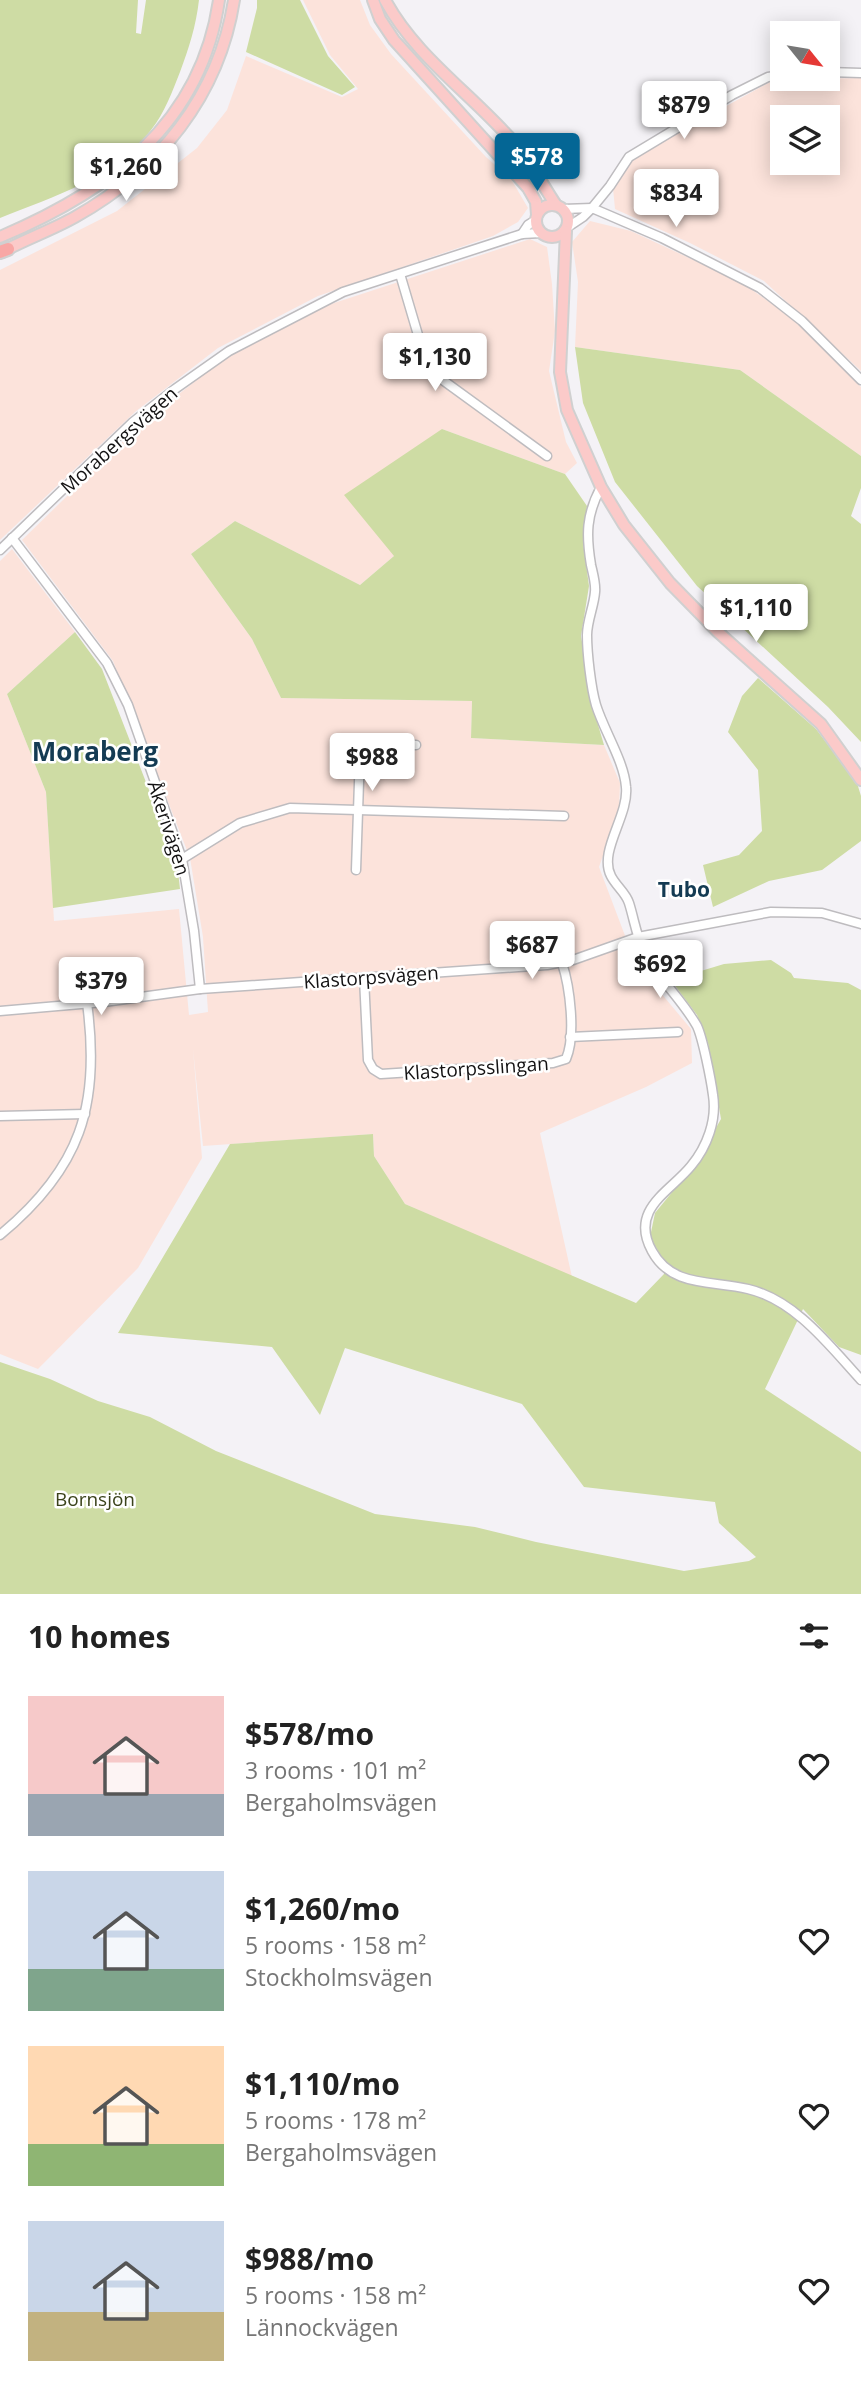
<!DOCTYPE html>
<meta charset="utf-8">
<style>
:root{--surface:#fff;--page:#f6f6f6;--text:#222;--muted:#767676;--accent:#046695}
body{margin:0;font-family:"Open Sans",sans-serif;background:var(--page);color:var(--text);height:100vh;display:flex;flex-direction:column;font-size:26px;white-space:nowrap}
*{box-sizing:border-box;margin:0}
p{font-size:23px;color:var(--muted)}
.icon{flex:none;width:38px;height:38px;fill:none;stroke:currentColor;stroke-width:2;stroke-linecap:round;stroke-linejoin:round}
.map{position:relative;height:1594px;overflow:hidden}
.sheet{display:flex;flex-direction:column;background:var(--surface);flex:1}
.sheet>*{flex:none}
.needle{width:46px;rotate:120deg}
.fabs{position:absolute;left:770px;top:21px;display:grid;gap:14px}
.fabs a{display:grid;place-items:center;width:70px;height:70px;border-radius:0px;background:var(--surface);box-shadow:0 4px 18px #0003;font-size:35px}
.price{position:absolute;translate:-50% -60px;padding:0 16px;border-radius:7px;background:#fff;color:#222;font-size:23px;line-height:46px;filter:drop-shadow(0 2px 4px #0008)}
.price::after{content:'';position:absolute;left:50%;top:42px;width:21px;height:16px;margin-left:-10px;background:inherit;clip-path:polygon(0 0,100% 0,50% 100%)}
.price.current{background:var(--accent);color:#fff}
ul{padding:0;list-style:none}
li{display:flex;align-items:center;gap:21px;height:175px;padding:0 28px}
li span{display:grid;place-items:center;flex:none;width:196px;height:140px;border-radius:0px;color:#555}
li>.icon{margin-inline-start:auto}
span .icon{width:84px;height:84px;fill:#fffc;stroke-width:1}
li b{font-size:30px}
h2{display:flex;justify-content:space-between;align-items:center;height:84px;padding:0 28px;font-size:30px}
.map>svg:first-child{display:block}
.industrial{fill:#fce3db;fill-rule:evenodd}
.green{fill:#cedca4}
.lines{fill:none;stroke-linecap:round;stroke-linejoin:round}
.minor-casing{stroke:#bebcbf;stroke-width:11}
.major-casing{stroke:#d0d0d0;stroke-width:14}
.highway-casing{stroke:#d0d0d0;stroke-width:16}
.minor{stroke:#fff;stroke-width:8}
.major{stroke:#fbcac9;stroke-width:10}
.highway{stroke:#f8a7a5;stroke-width:12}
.labels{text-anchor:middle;stroke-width:5;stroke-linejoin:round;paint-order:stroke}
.street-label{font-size:19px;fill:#131213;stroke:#fff}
.park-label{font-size:19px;fill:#3b431b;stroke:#fff}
.neighbourhood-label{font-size:21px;font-weight:bold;fill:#143b53;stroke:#fff}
.district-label{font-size:26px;font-weight:bold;fill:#143b53;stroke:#fff}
</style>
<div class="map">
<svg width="861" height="1594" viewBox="0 0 861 1594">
<rect width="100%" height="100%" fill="#f4f2f6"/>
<g class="industrial">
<polygon points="303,0 360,0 370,25 391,54 486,157 511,179 528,208 518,222 493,236 318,296 218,348 135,412 0,540 0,270 117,211 197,148 227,110 246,56 342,97 358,89 330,55"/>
<path d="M 861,78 L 861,371 L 764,281 L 690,243 L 615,209 L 613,188 L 634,157 L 770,82 L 799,79 ZM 782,117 L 828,117 L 828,163 L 782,163 Z"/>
<polygon points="590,221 631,231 741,282 792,318 861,387 861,456 740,370 575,347 578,282 572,242"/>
<polygon points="530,239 547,247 552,284 555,331 549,371 566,442 577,463 565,474 442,429 394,556 360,585 235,521 191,554 252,639 281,698 472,701 471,738 604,745 620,783 619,810 599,867 635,962 691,1029 692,1063 646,1087 540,1133 572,1277 405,1204 374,1156 373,1134 203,1146 193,1049 202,1158 138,1268 38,1369 0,1354 0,561 12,549 75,632 7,694 46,792 54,921 179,909 189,1015 208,1012 203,937 190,858 113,661 22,540 142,423 226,357 328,305"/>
</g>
<g class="green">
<path d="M 0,0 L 138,0 L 136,33 L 141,34 L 146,0 L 199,0 C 196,26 189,48 180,72 C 172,92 165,112 151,130 C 116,177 53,197 0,218 Z"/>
<polygon points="257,0 300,0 328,56 355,87 342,95 246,52 257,8"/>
<polygon points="575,347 740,370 861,456 861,488 851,516 861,524 861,742 828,707 697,586 615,482 583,403"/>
<polygon points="442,429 565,474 587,506 583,542 589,586 581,636 593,708 604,745 471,738 472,701 281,698 252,639 191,554 235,521 360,585 394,556 344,495"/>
<polygon points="75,632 102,669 177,862 180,889 53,908 46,792 7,694"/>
<polygon points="758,678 816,729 857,783 861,796 861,841 822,870 769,881 713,907 703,865 739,855 762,831 758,770 728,732 742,696"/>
<polygon points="771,960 791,973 794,978 848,983 861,990 861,1355 839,1347 803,1309 765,1389 861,1452 861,1594 0,1594 0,1362 50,1379 98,1401 150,1417 216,1451 375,1514 475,1527 536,1542 684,1571 749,1561 756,1557 719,1523 715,1502 584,1487 522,1404 345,1348 320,1415 272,1347 118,1333 230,1144 373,1134 374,1156 405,1204 636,1303 664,1274 664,1261 650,1237 655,1213 696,1163 721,1119 708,1043 697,1015 667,975 691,974 724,964"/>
</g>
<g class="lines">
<g class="minor-casing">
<g id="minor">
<polyline points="828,72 861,73"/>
<polyline points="563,209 592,208 662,238 760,288 802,321 861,380"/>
<polyline points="568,227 583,217 592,208 610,186 629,157 732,95 768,77 782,75"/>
<polyline points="522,234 528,225 536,220"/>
<polyline points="400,274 426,362 444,381 547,456"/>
<path d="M 601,487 C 586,515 586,535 591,565 C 593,574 596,584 595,592 C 594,606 587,621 587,635 C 587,653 591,688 596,705 C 604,731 624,761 626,787 C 629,816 598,851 611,876 C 616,886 626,893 629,903 C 635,922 636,937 646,955 C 660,980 683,1001 697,1026 C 703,1039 711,1080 713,1095 C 717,1120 707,1147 691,1166 C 670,1192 629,1209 652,1251 C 672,1288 712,1280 748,1289 C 795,1300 829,1345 861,1380"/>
<polyline points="12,538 107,663 128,705 182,859 194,931 200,989"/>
<polyline points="0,550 133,422 175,389 229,351 343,292 522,234 541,233"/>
<polyline points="182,859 240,823 290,808 564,816"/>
<polyline points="356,870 360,753 368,743 416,745"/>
<path d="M 364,978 L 368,1060 L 373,1069 L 381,1074 L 553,1063 L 566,1059 C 576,1036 570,987 562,963"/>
<polyline points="0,1011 104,1002 200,989 547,965 573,960 638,937 771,912 822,913 861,924"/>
<polyline points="570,1037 678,1032"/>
<polyline points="0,1116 85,1114"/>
<path d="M 0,1235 C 80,1169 101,1106 87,1003"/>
</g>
</g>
<g class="major-casing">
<g id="major">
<polyline points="373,0 380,19 394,40 528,188 536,202 537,215"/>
<path d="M 385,0 C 414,54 466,90 507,135 C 527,155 540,181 556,205"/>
<circle cx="552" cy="221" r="16"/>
<polyline points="566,231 560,372 567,410 601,487 624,525 670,583 718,632 821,724 861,780"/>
<path d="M 0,237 C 109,191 201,125 219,0"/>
<path d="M 2,252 C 26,239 52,230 75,217 C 159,170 219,96 234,0"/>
</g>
</g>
<g class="highway-casing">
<polyline id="highway" points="0,252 8,249"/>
</g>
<use href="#minor" class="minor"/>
<use href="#major" class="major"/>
<use href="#highway" class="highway"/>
</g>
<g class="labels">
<g class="street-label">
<text transform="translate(119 440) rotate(-42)" y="7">Morabergsvägen</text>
<text transform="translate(169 828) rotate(72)" y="7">Åkerivägen</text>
<text transform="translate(371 977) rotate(-4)" y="7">Klastorpsvägen</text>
<text transform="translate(476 1068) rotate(-4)" y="7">Klastorpsslingan</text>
</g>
<g class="park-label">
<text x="95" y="1506">Bornsjön</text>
</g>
<g class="neighbourhood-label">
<text x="684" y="897">Tubo</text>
</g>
<g class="district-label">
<text x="95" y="761">Moraberg</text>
</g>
</g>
</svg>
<div class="fabs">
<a><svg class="needle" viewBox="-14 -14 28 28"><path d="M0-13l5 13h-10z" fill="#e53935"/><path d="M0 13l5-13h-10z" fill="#767676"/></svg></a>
<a><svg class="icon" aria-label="layers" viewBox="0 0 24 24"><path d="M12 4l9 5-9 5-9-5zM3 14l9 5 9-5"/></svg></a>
</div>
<b class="price" style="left:684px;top:141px">$879</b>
<b class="price current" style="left:537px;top:193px">$578</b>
<b class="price" style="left:126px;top:203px">$1,260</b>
<b class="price" style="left:676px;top:229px">$834</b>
<b class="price" style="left:435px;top:393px">$1,130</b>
<b class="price" style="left:756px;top:644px">$1,110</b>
<b class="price" style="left:372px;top:793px">$988</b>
<b class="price" style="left:532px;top:981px">$687</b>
<b class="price" style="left:660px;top:1000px">$692</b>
<b class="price" style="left:101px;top:1017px">$379</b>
</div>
<section class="sheet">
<h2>10 homes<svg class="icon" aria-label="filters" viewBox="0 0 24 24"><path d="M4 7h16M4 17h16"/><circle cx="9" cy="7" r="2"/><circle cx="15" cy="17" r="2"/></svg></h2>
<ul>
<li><span style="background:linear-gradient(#f6c9c9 70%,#9aa5b1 0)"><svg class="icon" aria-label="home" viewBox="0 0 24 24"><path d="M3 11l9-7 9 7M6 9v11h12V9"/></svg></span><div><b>$578/mo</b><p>3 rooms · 101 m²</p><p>Bergaholmsvägen</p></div><svg class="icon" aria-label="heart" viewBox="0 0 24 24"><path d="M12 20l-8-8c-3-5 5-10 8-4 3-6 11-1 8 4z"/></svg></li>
<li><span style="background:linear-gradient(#c9d6e8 70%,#7fa58c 0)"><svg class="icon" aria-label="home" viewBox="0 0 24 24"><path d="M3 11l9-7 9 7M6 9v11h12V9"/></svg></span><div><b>$1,260/mo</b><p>5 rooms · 158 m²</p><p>Stockholmsvägen</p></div><svg class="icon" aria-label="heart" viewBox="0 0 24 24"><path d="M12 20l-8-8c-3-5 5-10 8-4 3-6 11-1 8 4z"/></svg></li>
<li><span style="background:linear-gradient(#ffd9b3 70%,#8fb573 0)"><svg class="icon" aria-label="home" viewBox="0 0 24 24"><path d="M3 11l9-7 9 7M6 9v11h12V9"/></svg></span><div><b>$1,110/mo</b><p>5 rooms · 178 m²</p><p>Bergaholmsvägen</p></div><svg class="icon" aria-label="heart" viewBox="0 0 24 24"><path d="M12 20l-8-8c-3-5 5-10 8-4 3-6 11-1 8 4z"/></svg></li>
<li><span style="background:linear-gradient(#c9d6e8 65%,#c2b280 0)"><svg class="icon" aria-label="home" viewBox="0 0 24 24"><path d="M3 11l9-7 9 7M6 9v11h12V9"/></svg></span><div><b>$988/mo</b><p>5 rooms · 158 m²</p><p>Lännockvägen</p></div><svg class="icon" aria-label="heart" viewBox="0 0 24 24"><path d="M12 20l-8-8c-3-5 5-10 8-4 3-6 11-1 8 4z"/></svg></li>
</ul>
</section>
